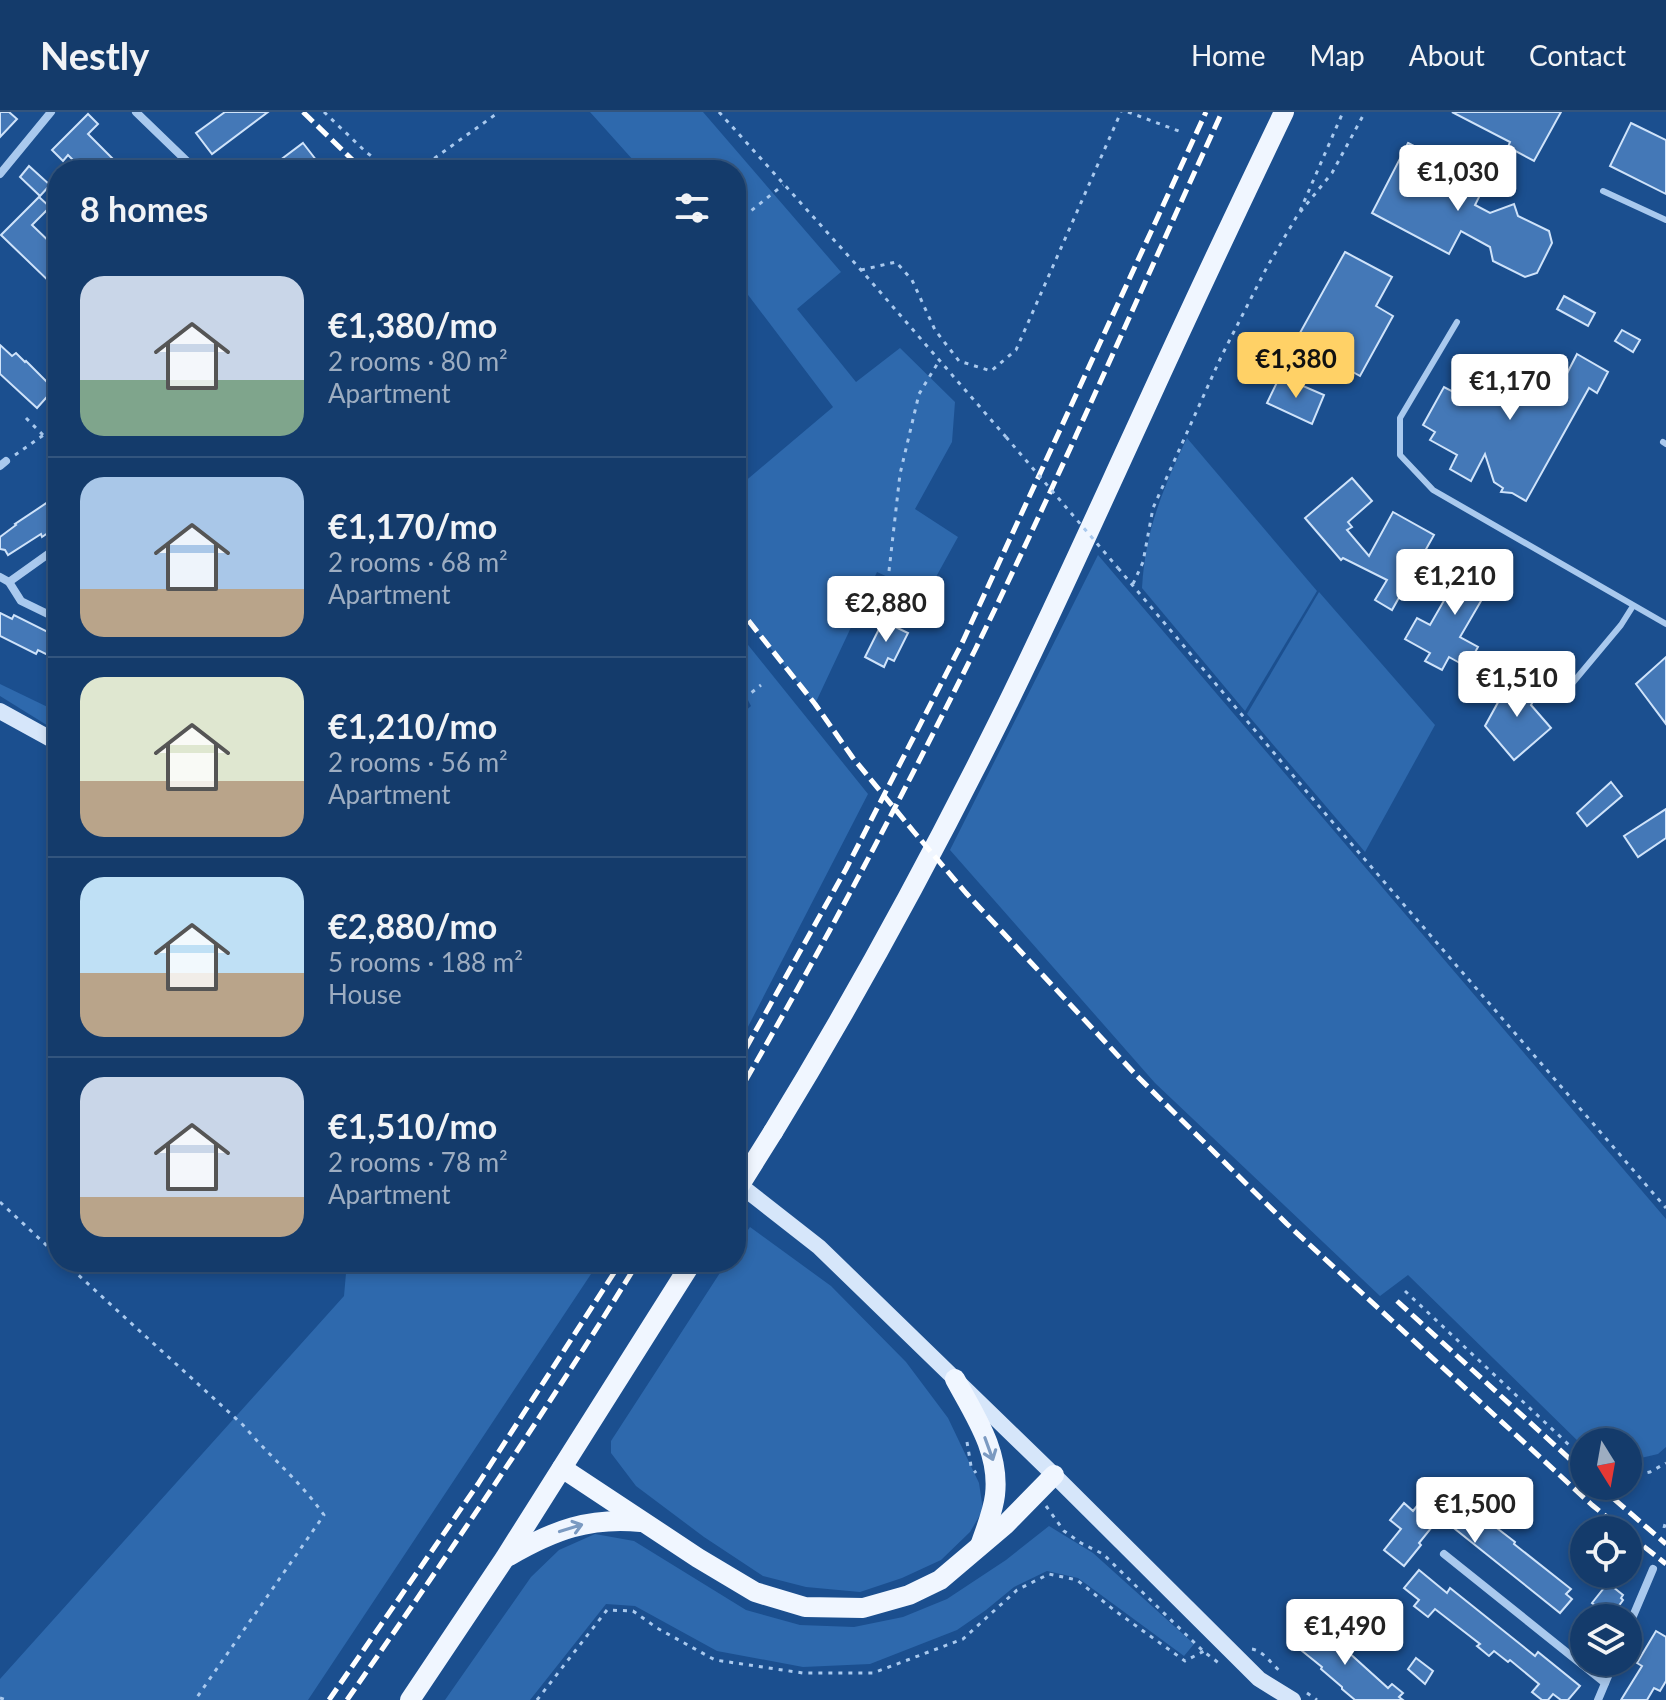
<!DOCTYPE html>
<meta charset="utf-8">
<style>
:root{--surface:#143b6b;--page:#214673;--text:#f1f3f6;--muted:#9dadc1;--line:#33557e;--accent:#ffd166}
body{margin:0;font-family:Lato,sans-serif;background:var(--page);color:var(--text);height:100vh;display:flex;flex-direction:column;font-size:30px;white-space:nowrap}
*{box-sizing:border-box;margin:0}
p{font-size:26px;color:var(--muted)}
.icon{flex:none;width:44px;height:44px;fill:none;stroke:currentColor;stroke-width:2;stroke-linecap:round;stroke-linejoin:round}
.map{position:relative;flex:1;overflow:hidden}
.details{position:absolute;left:48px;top:48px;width:698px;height:1112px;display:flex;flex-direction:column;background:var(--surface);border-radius:32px;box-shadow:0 4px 12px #0003,0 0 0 2px var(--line)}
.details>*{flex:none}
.needle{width:52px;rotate:169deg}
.buttons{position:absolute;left:1570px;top:1316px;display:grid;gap:16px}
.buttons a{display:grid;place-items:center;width:72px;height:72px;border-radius:50%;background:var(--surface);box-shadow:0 4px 12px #0003,0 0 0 2px var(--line);font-size:40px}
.price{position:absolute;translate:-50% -68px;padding:0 18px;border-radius:8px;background:#fff;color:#222;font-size:26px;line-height:52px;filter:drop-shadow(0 2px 4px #0008)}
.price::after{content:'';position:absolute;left:50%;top:48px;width:24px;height:18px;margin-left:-12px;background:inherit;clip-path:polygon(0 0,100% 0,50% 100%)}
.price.active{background:var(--accent);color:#111}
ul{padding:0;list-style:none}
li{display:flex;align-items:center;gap:24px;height:200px;padding:0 32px}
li+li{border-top:2px solid var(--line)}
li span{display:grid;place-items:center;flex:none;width:224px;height:160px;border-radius:24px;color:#555}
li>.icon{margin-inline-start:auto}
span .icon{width:96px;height:96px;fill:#fffc;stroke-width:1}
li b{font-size:34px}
h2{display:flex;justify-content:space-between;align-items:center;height:96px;padding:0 32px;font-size:34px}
header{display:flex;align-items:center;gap:48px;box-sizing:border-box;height:112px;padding:0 40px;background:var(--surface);border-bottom:2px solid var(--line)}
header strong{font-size:38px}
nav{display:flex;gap:44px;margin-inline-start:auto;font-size:28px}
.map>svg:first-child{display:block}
.green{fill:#2e69ad}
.building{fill:#4478b7;stroke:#cfe3fa;stroke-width:2}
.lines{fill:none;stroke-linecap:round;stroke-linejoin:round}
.path{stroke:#a9c9ee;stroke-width:3;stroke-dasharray:4 6;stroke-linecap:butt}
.lane{stroke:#a9c9ee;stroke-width:6}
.street{stroke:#a9c9ee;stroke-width:8}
.secondary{stroke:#d6e6fa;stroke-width:16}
.primary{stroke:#f0f6ff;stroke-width:20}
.rail{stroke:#fff;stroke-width:5;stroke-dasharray:14 6;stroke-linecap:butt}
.path-bridge{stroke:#a9c9ee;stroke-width:3;stroke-dasharray:4 6;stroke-linecap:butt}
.primary-bridge{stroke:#f0f6ff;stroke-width:20}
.oneway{stroke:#7b9ac1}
</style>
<header>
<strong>Nestly</strong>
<nav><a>Home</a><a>Map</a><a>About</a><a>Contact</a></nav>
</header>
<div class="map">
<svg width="1666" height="1588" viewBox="0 0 1666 1588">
<rect width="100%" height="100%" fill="#1b4f8f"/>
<g class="green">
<polygon points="590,0 703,0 841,160 797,197 856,270 900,236 955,290 952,330 915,397 958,425 926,483 877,460 815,592 736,493 736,377 833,295 736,167 736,58 642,58"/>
<path d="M 1187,326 L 1317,479 L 1245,599 L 1142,476 C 1145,419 1163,376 1187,326 Z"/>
<polygon points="1098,443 1666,1107 1666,1335 1658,1342 1628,1349 1628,1330 1584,1330 1584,1335 1408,1163 1380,1184 1155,971 950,738"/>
<polygon points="1319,480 1435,613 1365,740 1247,602"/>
<polygon points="736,518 868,682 736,938 736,607 751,594 736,565"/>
<polygon points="0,572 58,600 58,620 0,584"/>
<polygon points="750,1115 831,1174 906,1250 948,1306 979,1371 983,1398 970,1420 941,1448 902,1466 860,1480 806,1475 763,1464 704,1425 636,1374 611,1341 611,1329 727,1150 736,1150 736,1136"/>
<polygon points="347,1150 599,1150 308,1588 0,1588 0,1567 344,1184"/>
<polygon points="1049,1414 1093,1441 1194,1532 1184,1544 1078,1466 1047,1459 1014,1475 986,1498 957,1518 870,1552 803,1555 717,1539 635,1494 606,1492 530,1588 445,1588 531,1465 559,1438 595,1422 634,1429 746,1498 800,1513 854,1515 903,1505 947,1487 1006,1448"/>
</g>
<g class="building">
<polygon points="0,0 9,0 17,7 0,25"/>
<polygon points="225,0 268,0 212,42 196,21"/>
<polygon points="1452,0 1561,0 1534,49 1508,35 1510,30"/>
<polygon points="88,2 98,12 88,22 124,58 83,58 68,43 63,49 52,38"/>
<polygon points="1631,11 1666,28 1666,82 1610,54"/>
<polygon points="303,31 320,53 313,58 267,58"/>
<polygon points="1408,31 1486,71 1475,93 1490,101 1514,92 1518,104 1549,119 1552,131 1537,161 1525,165 1493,149 1490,135 1461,119 1449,142 1372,101"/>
<polygon points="29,54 50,73 40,84 20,65"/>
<polygon points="39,85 50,95 32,113 58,138 58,178 1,123"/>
<polygon points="1345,140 1392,165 1376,194 1393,204 1360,264 1296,228"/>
<polygon points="1564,184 1595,201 1588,214 1557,197"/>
<polygon points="1622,218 1640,228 1633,240 1615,229"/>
<polygon points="0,233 12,244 16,241 25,250 26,249 54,277 37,296 0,262"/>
<polygon points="1577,242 1608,260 1597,281 1589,276 1526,389 1512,381 1501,380 1503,376 1494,370 1485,342 1471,369 1450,357 1457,343 1430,328 1435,320 1423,313 1444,275 1463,285 1478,258 1483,257 1496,264 1506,247 1559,277"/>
<polygon points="1280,264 1324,283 1312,312 1267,291"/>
<polygon points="1352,366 1372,389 1348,410 1352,415 1347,418 1369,444 1393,400 1434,423 1392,498 1375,488 1387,468 1343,446 1341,448 1305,406"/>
<polygon points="48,390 58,405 58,414 42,425 41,422 8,443 5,438 0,437 0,425 16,413 15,412"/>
<polygon points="1469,445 1473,447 1482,447 1499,458 1460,525 1478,535 1467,555 1449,545 1442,558 1425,549 1430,541 1405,527 1417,506 1430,513"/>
<polygon points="0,501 12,507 14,503 58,525 58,548 38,538 36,542 0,524"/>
<polygon points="883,509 908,521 894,549 888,546 884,555 865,545"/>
<polygon points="1666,545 1666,612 1636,572"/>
<polygon points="1512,565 1538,580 1531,593 1551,616 1514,648 1485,614"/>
<polygon points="1611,670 1622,684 1587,714 1577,701"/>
<polygon points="1666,697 1666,726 1638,745 1624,724"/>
<polygon points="1434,1377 1464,1402 1467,1398 1476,1405 1482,1398 1496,1409 1493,1413 1515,1430 1514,1432 1571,1477 1566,1482 1572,1487 1560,1501 1440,1405 1419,1431 1421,1433 1404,1454 1384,1438 1401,1417 1390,1408 1404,1391 1413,1399 1422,1388 1424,1390"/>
<polygon points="1419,1458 1447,1481 1450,1476 1535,1544 1538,1540 1580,1574 1568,1588 1561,1588 1553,1582 1548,1588 1542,1588 1532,1580 1539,1572 1510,1548 1508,1550 1494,1539 1489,1544 1477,1534 1480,1532 1435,1497 1428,1505 1414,1494 1419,1488 1404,1476"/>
<polygon points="1608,1471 1623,1483 1621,1486 1623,1488 1610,1506 1589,1506 1597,1495 1592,1491"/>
<polygon points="1315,1510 1388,1576 1392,1572 1403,1581 1399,1585 1403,1588 1355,1588 1342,1577 1342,1575 1321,1557 1322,1555 1301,1538 1301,1536 1297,1532 1302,1526 1302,1523"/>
<polygon points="1656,1519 1666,1525 1666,1569 1660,1579 1654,1576 1647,1588 1621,1588 1642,1554 1637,1551"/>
<polygon points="1416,1546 1433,1559 1425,1572 1408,1557"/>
</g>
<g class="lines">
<g class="path">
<polyline points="324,0 366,40 390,58"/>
<polyline points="719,0 861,158 1006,325"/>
<polyline points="1128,0 1184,21"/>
<polyline points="418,58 499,0"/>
<polyline points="1300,99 1343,0"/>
<polyline points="736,111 783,73"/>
<polyline points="861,158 896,150 912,168 935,218 959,249 991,259 1016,238 1121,0"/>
<polyline points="26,306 43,323"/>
<polyline points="15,343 58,313"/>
<polyline points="1118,456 1323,699 1666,1096"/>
<polyline points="889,459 900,362 919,282 939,249"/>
<polyline points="1133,472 1143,450 1153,396 1221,245 1267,155 1297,104 1332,61 1365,0"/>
<polyline points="736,593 761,573"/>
<polyline points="0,1090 58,1144"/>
<path d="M 64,1150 L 243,1313 C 270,1345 300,1369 324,1403 L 195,1588"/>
<polyline points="1405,1179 1584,1347"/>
<polyline points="967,1330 971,1354 976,1361"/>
<polyline points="1628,1365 1650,1360 1666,1351"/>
<polyline points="1046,1394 1064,1419 1081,1431 1103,1442 1203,1539 1220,1552"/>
<polyline points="1664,1416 1666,1408"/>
<path d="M 1252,1537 C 1264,1539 1272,1553 1282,1561"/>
<polyline points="1307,1581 1317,1588"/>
<polyline points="0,1586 6,1588"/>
<polyline points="537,1588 607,1498 633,1499 657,1516 715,1548 803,1561 873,1561 963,1527 1017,1478 1049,1462 1077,1468 1114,1498 1185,1549 1208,1537"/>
</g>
<g class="lane">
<polyline points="1603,79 1666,108"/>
<polyline points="1457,210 1400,306 1400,343 1433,378 1666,512"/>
<polyline points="1663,330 1666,332"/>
<polyline points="1565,580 1621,513 1633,494"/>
</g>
<g class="street">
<polyline points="136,0 196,58"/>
<polyline points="0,62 51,0"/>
<polyline points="0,354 6,349"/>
<polyline points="0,465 9,470 21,489 58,507"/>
<polyline points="9,470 58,435"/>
<polyline points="1444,1442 1605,1571"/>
<polyline points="1628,1516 1653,1457"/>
<polyline points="1598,1588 1614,1550"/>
</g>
<g class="secondary">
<polyline points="0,599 58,631"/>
<polyline points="736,1070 819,1135 1054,1363 1259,1567 1293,1588"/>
</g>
<g class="primary">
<path d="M 773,1020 C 855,886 930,748 1000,607 C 1050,506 1096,403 1143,301 C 1189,200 1236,100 1284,0"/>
<path d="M 955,1267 C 975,1304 1000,1340 995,1383 C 993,1400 986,1416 981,1431"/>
<polyline points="562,1356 698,1446 755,1480 805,1495 863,1496 909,1483 940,1468 1006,1412 1054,1363"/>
<path d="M 509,1444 C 554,1418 589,1405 641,1410"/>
<polyline points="410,1588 505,1446 692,1150"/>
</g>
<g class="rail">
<polyline points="303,0 363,58"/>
<polyline points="736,493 815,592 853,646 914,720 966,781 1137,964 1287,1112 1592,1393 1623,1418"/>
<polyline points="736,954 846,757 963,529 1206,0"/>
<path d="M 736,985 C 821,839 900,689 975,538 C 1062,361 1140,179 1222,0"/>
<polyline points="1397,1189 1584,1360"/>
<polyline points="1599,1374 1666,1432"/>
<polyline points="1628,1422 1666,1452"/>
<polyline points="329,1588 478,1372 621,1150"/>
<path d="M 347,1588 C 447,1444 546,1300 638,1150"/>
</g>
<polyline class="path-bridge" points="1006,325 1118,456"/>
<polyline class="primary-bridge" points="736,1079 773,1020"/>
</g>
<defs><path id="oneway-shaft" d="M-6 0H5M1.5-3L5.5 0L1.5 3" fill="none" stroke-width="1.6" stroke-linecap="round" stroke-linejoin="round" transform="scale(2)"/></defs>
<g class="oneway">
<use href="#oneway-shaft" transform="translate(989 1337) rotate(70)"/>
<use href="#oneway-shaft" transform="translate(571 1416) rotate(-17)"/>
</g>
</svg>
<div class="buttons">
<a><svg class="needle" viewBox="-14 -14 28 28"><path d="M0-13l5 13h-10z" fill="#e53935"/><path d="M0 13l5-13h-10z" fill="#9dadc1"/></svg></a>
<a><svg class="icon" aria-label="locate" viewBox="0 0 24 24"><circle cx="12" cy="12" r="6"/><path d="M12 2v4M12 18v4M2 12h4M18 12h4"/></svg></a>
<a><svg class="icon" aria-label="layers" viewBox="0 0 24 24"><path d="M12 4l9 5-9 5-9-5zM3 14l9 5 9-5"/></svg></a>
</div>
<b class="price" style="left:1458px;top:101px">€1,030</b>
<b class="price active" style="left:1296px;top:288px">€1,380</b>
<b class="price" style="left:1510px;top:310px">€1,170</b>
<b class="price" style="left:1455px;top:505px">€1,210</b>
<b class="price" style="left:886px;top:532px">€2,880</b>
<b class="price" style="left:1517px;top:607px">€1,510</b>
<b class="price" style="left:1475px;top:1433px">€1,500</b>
<b class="price" style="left:1345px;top:1555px">€1,490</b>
<section class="details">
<h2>8 homes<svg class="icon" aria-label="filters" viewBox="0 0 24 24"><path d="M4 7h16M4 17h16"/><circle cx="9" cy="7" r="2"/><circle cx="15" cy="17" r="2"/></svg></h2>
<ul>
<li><span style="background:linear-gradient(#c9d6e8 65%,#7fa58c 0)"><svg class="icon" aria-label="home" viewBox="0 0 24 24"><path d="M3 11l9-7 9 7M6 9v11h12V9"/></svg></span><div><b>€1,380/mo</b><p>2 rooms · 80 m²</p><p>Apartment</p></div></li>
<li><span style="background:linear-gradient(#a9c7e8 70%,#b9a48a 0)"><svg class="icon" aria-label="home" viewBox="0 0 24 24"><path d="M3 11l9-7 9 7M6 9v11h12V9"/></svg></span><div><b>€1,170/mo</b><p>2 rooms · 68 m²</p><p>Apartment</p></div></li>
<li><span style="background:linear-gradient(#dfe7d0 65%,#b9a48a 0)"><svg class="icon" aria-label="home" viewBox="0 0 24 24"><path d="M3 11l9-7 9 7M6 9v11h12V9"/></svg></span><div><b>€1,210/mo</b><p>2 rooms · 56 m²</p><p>Apartment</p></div></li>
<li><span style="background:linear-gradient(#bfe0f5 60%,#b9a48a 0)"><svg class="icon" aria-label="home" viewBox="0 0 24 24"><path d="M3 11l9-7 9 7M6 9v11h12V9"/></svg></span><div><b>€2,880/mo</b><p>5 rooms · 188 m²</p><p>House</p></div></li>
<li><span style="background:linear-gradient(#c9d6e8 75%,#b9a48a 0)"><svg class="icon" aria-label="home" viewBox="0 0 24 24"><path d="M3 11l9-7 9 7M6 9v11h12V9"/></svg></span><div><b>€1,510/mo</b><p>2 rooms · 78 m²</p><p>Apartment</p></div></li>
</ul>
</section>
</div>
